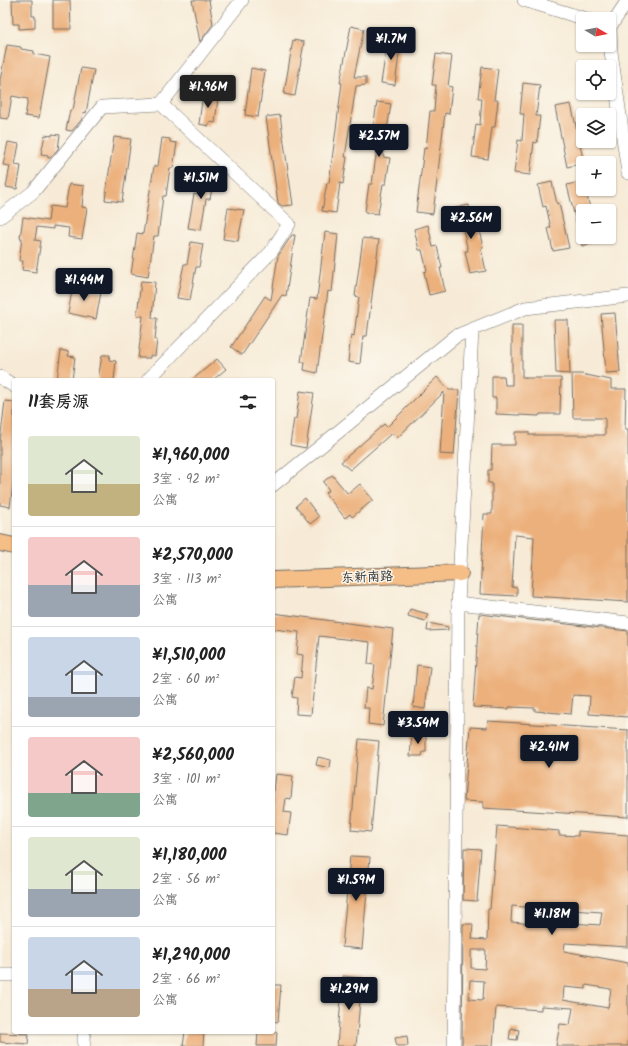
<!DOCTYPE html>
<html lang="zh">
<meta charset="utf-8">
<style>
:root{--surface:#fff;--page:#f2f2f2;--text:#222;--muted:#767676;--line:#e0e0e0;--accent:#111827}
body{margin:0;font-family:Kalam,"LXGW WenKai TC",sans-serif;background:var(--page);color:var(--text);height:100vh;display:flex;flex-direction:column;font-size:15px;white-space:nowrap}
*{box-sizing:border-box;margin:0}
p{font-size:13px;color:var(--muted)}
.icon{flex:none;width:22px;height:22px;fill:none;stroke:currentColor;stroke-width:2;stroke-linecap:round;stroke-linejoin:round}
.map{position:relative;flex:1;overflow:hidden}
.details{position:absolute;left:12px;top:378px;width:263px;height:656px;display:flex;flex-direction:column;background:var(--surface);border-radius:4px;box-shadow:0 1px 3px #0004}
.details>*{flex:none}
.needle{width:26px;rotate:100deg}
.controls{position:absolute;left:576px;top:12px;display:grid;gap:8px}
.controls a{display:grid;place-items:center;width:40px;height:40px;border-radius:4px;background:var(--surface);box-shadow:0 1px 3px #0004;font-size:20px}
.price{position:absolute;translate:-50% -34px;padding:0 9px;border-radius:4px;background:var(--accent);color:#fff;font-size:13px;line-height:26px;filter:drop-shadow(0 1px 2px #0008)}
.price::after{content:'';position:absolute;left:50%;top:24px;width:12px;height:9px;margin-left:-6px;background:inherit;clip-path:polygon(0 0,100% 0,50% 100%)}
.price.on{background:#222;color:#fff}
ul{padding:0;list-style:none}
li{display:flex;align-items:center;gap:12px;height:100px;padding:0 16px}
li+li{border-top:1px solid var(--line)}
li span{display:grid;place-items:center;flex:none;width:112px;height:80px;border-radius:4px;color:#555}
li>.icon{margin-inline-start:auto}
span .icon{width:48px;height:48px;fill:#fffc;stroke-width:1}
li b{font-size:17px}
h2{display:flex;justify-content:space-between;align-items:center;height:48px;padding:0 16px;font-size:17px}
.map>svg:first-child{display:block}
.building{fill:#ecb07b;fill-rule:evenodd}
.lines{fill:none;stroke-linecap:round;stroke-linejoin:round}
.minor-casing{stroke:#726e67;stroke-width:14}
.major-casing{stroke:#726e67;stroke-width:18}
.minor{stroke:#fff;stroke-width:13}
.major{stroke:#f6be87;stroke-width:16}
.labels{text-anchor:middle;stroke-width:3;stroke-linejoin:round;paint-order:stroke}
.street-label{font-size:13px;fill:#2b2b2b;stroke:#fbf7ec}
</style>
<div class="map">
<svg width="628" height="1046" viewBox="0 0 628 1046">
<rect width="100%" height="100%" fill="#fbf7ec"/>
<filter id="ink" filterUnits="userSpaceOnUse"><feTurbulence type="fractalNoise" baseFrequency=".025" numOctaves="2"/><feDisplacementMap in="SourceGraphic" scale="8" xChannelSelector="R" yChannelSelector="G"/><feConvolveMatrix kernelMatrix="1 2 1 2 8 2 1 2 1" color-interpolation-filters="sRGB"/></filter>
<filter id="wash" filterUnits="userSpaceOnUse"><feTurbulence type="fractalNoise" baseFrequency=".012" numOctaves="4" result="noise"/><feDisplacementMap in="SourceGraphic" scale="16" xChannelSelector="R" yChannelSelector="G"/><feGaussianBlur stdDeviation="0.9" result="paint"/><feColorMatrix in="noise" values="0 0 0 0 0 0 0 0 0 0 0 0 0 0 0 0 0 1.4 0 .05"/><feComposite in="paint" operator="in"/></filter>
<g filter="url(#wash)">
<rect width="100%" height="100%" fill="#f7ebd7"/>
<g id="blocks">
<g class="building">
<polygon points="12,0 32,0 32,16 35,16 35,28 19,29 19,24 13,24"/>
<polygon points="53,0 70,0 71,29 53,29"/>
<polygon points="192,0 209,0 213,24 200,42"/>
<polygon points="351,26 364,29 354,77 366,77 366,85 356,86 345,157 347,157 343,184 340,183 336,213 322,211 327,183 329,183 342,83 340,83"/>
<polygon points="388,37 401,39 395,85 381,83"/>
<polygon points="293,40 304,42 295,96 284,94"/>
<polygon points="7,45 21,47 21,49 34,51 34,54 50,57 39,118 25,116 28,99 12,96 8,119 0,118 0,80"/>
<polygon points="436,54 452,56 448,86 452,87 449,114 445,113 433,214 416,212 424,148 426,149 430,111 434,111 436,85 432,85"/>
<polygon points="482,67 498,69 494,100 498,100 495,127 492,127 488,159 472,157 476,124 480,125 482,98 478,98"/>
<polygon points="81,68 94,70 86,113 83,112 82,119 72,131 66,130 70,110 73,110"/>
<polygon points="251,68 265,71 258,117 245,115"/>
<polygon points="523,83 540,85 536,116 540,116 537,143 534,142 530,175 514,173 518,140 522,141 524,114 520,114"/>
<polygon points="203,93 213,94 213,97 218,98 215,123 209,122 209,126 199,124"/>
<polygon points="377,102 391,104 383,157 390,158 386,184 383,184 378,214 365,212 369,184 372,184 377,149 370,149"/>
<polygon points="571,104 584,163 567,167 555,107"/>
<polygon points="280,115 293,205 282,206 278,203 266,117"/>
<polygon points="52,134 60,135 58,149 50,158 48,158 48,155 41,154 45,135 52,136"/>
<polygon points="114,137 131,139 122,202 105,200"/>
<polygon points="162,138 170,139 170,142 177,143 173,168 170,168 166,196 163,196 158,236 154,236 148,277 131,274 137,233 143,234 154,166 158,166"/>
<polygon points="8,142 19,144 15,165 21,166 17,189 6,187 10,166 3,165"/>
<polygon points="202,171 215,173 210,199 206,199 201,230 188,228 194,194 198,195"/>
<polygon points="583,181 583,189 585,189 591,211 583,211 583,237 607,237 607,239 582,246 567,185"/>
<polygon points="552,182 557,204 559,203 569,248 553,251 548,228 551,228 546,206 543,207 538,185"/>
<polygon points="69,184 84,186 82,207 87,208 82,239 68,237 69,228 53,226 53,229 37,227 35,240 41,241 36,272 22,270 23,261 19,261 22,238 20,238 23,217 48,221 50,206 65,208"/>
<polygon points="469,205 474,227 478,226 483,247 481,248 486,271 470,274 465,251 468,251 463,229 460,230 458,218 460,218 457,217 455,208"/>
<polygon points="228,208 244,210 238,241 223,239"/>
<polygon points="428,225 433,247 437,246 442,268 440,268 445,291 429,295 424,272 427,271 422,250 419,250 414,229"/>
<polygon points="325,232 338,234 332,292 328,291 317,373 304,370 305,362 301,362 310,298 317,299"/>
<polygon points="292,235 295,235 286,296 282,295 242,355 231,347 265,296 271,300 278,256"/>
<polygon points="363,238 379,240 367,336 363,336 360,364 348,362 351,335 354,336 359,297 355,296"/>
<polygon points="191,242 203,244 199,267 196,267 190,300 177,298 184,264 187,264"/>
<polygon points="141,281 155,282 152,318 157,318 155,340 157,340 155,356 150,355 150,358 138,358 143,316 137,316"/>
<polygon points="73,286 101,292 96,319 68,313"/>
<polygon points="615,313 620,372 606,373 601,314"/>
<polygon points="554,320 568,320 570,374 556,373"/>
<polygon points="512,325 522,325 522,377 526,377 525,378 561,378 560,414 540,414 539,416 496,414 496,398 492,398 492,376 504,376 505,385 512,385"/>
<polygon points="61,350 69,352 68,356 75,357 72,380 57,380"/>
<polygon points="102,355 110,355 109,360 116,361 114,380 98,380"/>
<polygon points="217,359 226,369 213,380 192,380"/>
<polygon points="572,374 581,374 611,380 611,389 626,389 625,429 628,429 628,602 531,596 534,537 515,535 512,587 517,588 517,596 480,594 484,514 492,514 492,483 488,483 488,470 491,470 492,445 515,445 515,432 529,432 529,435 605,435 605,418 573,418"/>
<polygon points="437,377 449,390 459,390 454,455 440,454 444,392 397,438 392,433 350,470 341,462 384,424 387,427"/>
<polygon points="300,391 314,393 306,448 290,445 294,418 296,419"/>
<polygon points="5,401 14,402 14,476 10,507 0,505 0,442"/>
<polygon points="332,475 348,494 360,484 373,500 352,517 350,514 345,518 325,493 329,490 323,482"/>
<polygon points="305,498 319,517 310,524 296,506"/>
<polygon points="410,609 428,614 425,621 408,616"/>
<polygon points="273,613 393,629 383,726 368,724 369,708 364,708 366,688 372,689 375,665 368,664 370,642 319,636 311,715 296,714 297,698 292,697 295,677 301,678 303,655 297,654 299,632 273,629"/>
<polygon points="479,614 628,631 628,717 589,714 590,696 573,695 571,714 535,711 535,708 509,707 509,709 473,707"/>
<polygon points="428,623 448,627 448,630 427,631"/>
<polygon points="417,665 430,667 425,709 413,707"/>
<polygon points="488,721 628,730 628,817 483,808 483,802 464,801 470,727 487,728"/>
<polygon points="419,733 426,733 426,752 423,752 422,756 410,756 412,734 419,734"/>
<polygon points="359,739 379,741 371,832 351,830"/>
<polygon points="318,757 331,760 330,768 316,765"/>
<polygon points="276,774 293,776 291,799 286,798 284,812 291,813 288,835 273,833 273,791 274,791"/>
<path d="M 497,826 L 559,831 L 559,835 L 578,836 L 578,831 L 628,835 L 628,947 L 565,943 L 564,951 L 628,963 L 628,1046 L 556,1046 L 560,1024 L 570,1025 L 573,1008 L 541,1006 L 541,1010 L 496,1007 L 493,1046 L 462,1046 L 463,924 L 473,924 L 472,939 L 487,940 L 488,909 L 490,909 ZM 512,906 L 536,908 L 535,924 L 511,922 ZM 572,910 L 602,912 L 600,925 L 571,923 ZM 471,950 L 486,950 L 485,969 L 471,968 ZM 470,980 L 484,981 L 483,1000 L 469,999 ZM 586,985 L 611,989 L 608,1008 L 563,1000 L 564,987 L 586,989 Z"/>
<polygon points="464,848 481,849 477,901 463,900"/>
<polygon points="350,856 370,857 362,949 342,947"/>
<polygon points="343,976 362,978 356,1046 337,1046"/>
<polygon points="273,985 281,985 278,1022 273,1021"/>
<polygon points="511,1028 519,1030 517,1040 509,1039"/>
<polygon points="185,1032 204,1032 203,1046 183,1046"/>
<polygon points="258,1032 277,1032 276,1046 257,1046"/>
<polygon points="0,1033 29,1034 28,1044 0,1042"/>
<polygon points="407,1036 408,1046 397,1046 395,1038"/>
</g>
</g>
</g>
<g filter="url(#ink)">
<use href="#blocks" fill-opacity="0" stroke="#726e67" stroke-width="1"/>
<g class="lines">
<g class="minor-casing">
<g id="minor">
<polyline points="524,0 586,19"/>
<polyline points="628,0 610,27 611,52 628,173"/>
<polyline points="161,104 242,0"/>
<polyline points="0,217 33,192 102,107 161,104 289,224 271,252 148,380"/>
<polyline points="0,377 14,386"/>
<polyline points="273,485 456,336 525,308 628,296"/>
<polyline points="458,603 472,330"/>
<polyline points="0,975 14,975"/>
<polyline points="84,1046 84,1032"/>
<polyline points="454,1046 458,603 628,623"/>
</g>
</g>
<g class="major-casing">
<g id="major">
<polyline points="0,543 14,546"/>
<polyline points="273,580 460,573"/>
</g>
</g>
<use href="#minor" class="minor"/>
<use href="#major" class="major"/>
</g>
</g>
<g class="labels">
<g class="street-label">
<text transform="translate(367 576) rotate(-2)" y="5">东新南路</text>
</g>
</g>
</svg>
<div class="controls">
<a><svg class="needle" viewBox="-14 -14 28 28"><path d="M0-13l5 13h-10z" fill="#e53935"/><path d="M0 13l5-13h-10z" fill="#767676"/></svg></a>
<a><svg class="icon" aria-label="locate" viewBox="0 0 24 24"><circle cx="12" cy="12" r="6"/><path d="M12 2v4M12 18v4M2 12h4M18 12h4"/></svg></a>
<a><svg class="icon" aria-label="layers" viewBox="0 0 24 24"><path d="M12 4l9 5-9 5-9-5zM3 14l9 5 9-5"/></svg></a>
<a>+</a>
<a>−</a>
</div>
<b class="price" style="left:391px;top:61px">¥1.7M</b>
<b class="price on" style="left:208px;top:109px">¥1.96M</b>
<b class="price" style="left:379px;top:158px">¥2.57M</b>
<b class="price" style="left:201px;top:200px">¥1.51M</b>
<b class="price" style="left:471px;top:240px">¥2.56M</b>
<b class="price" style="left:84px;top:302px">¥1.44M</b>
<b class="price" style="left:418px;top:745px">¥3.54M</b>
<b class="price" style="left:549px;top:769px">¥2.41M</b>
<b class="price" style="left:356px;top:902px">¥1.59M</b>
<b class="price" style="left:552px;top:936px">¥1.18M</b>
<b class="price" style="left:349px;top:1011px">¥1.29M</b>
<section class="details">
<h2>11套房源<svg class="icon" aria-label="filters" viewBox="0 0 24 24"><path d="M4 7h16M4 17h16"/><circle cx="9" cy="7" r="2"/><circle cx="15" cy="17" r="2"/></svg></h2>
<ul>
<li><span style="background:linear-gradient(#dfe7d0 60%,#c2b280 0)"><svg class="icon" aria-label="home" viewBox="0 0 24 24"><path d="M3 11l9-7 9 7M6 9v11h12V9"/></svg></span><div><b>¥1,960,000</b><p>3室 · 92 m²</p><p>公寓</p></div></li>
<li><span style="background:linear-gradient(#f6c9c9 60%,#9aa5b1 0)"><svg class="icon" aria-label="home" viewBox="0 0 24 24"><path d="M3 11l9-7 9 7M6 9v11h12V9"/></svg></span><div><b>¥2,570,000</b><p>3室 · 113 m²</p><p>公寓</p></div></li>
<li><span style="background:linear-gradient(#c9d6e8 75%,#9aa5b1 0)"><svg class="icon" aria-label="home" viewBox="0 0 24 24"><path d="M3 11l9-7 9 7M6 9v11h12V9"/></svg></span><div><b>¥1,510,000</b><p>2室 · 60 m²</p><p>公寓</p></div></li>
<li><span style="background:linear-gradient(#f6c9c9 70%,#7fa58c 0)"><svg class="icon" aria-label="home" viewBox="0 0 24 24"><path d="M3 11l9-7 9 7M6 9v11h12V9"/></svg></span><div><b>¥2,560,000</b><p>3室 · 101 m²</p><p>公寓</p></div></li>
<li><span style="background:linear-gradient(#dfe7d0 65%,#9aa5b1 0)"><svg class="icon" aria-label="home" viewBox="0 0 24 24"><path d="M3 11l9-7 9 7M6 9v11h12V9"/></svg></span><div><b>¥1,180,000</b><p>2室 · 56 m²</p><p>公寓</p></div></li>
<li><span style="background:linear-gradient(#c9d6e8 65%,#b9a48a 0)"><svg class="icon" aria-label="home" viewBox="0 0 24 24"><path d="M3 11l9-7 9 7M6 9v11h12V9"/></svg></span><div><b>¥1,290,000</b><p>2室 · 66 m²</p><p>公寓</p></div></li>
</ul>
</section>
</div>
